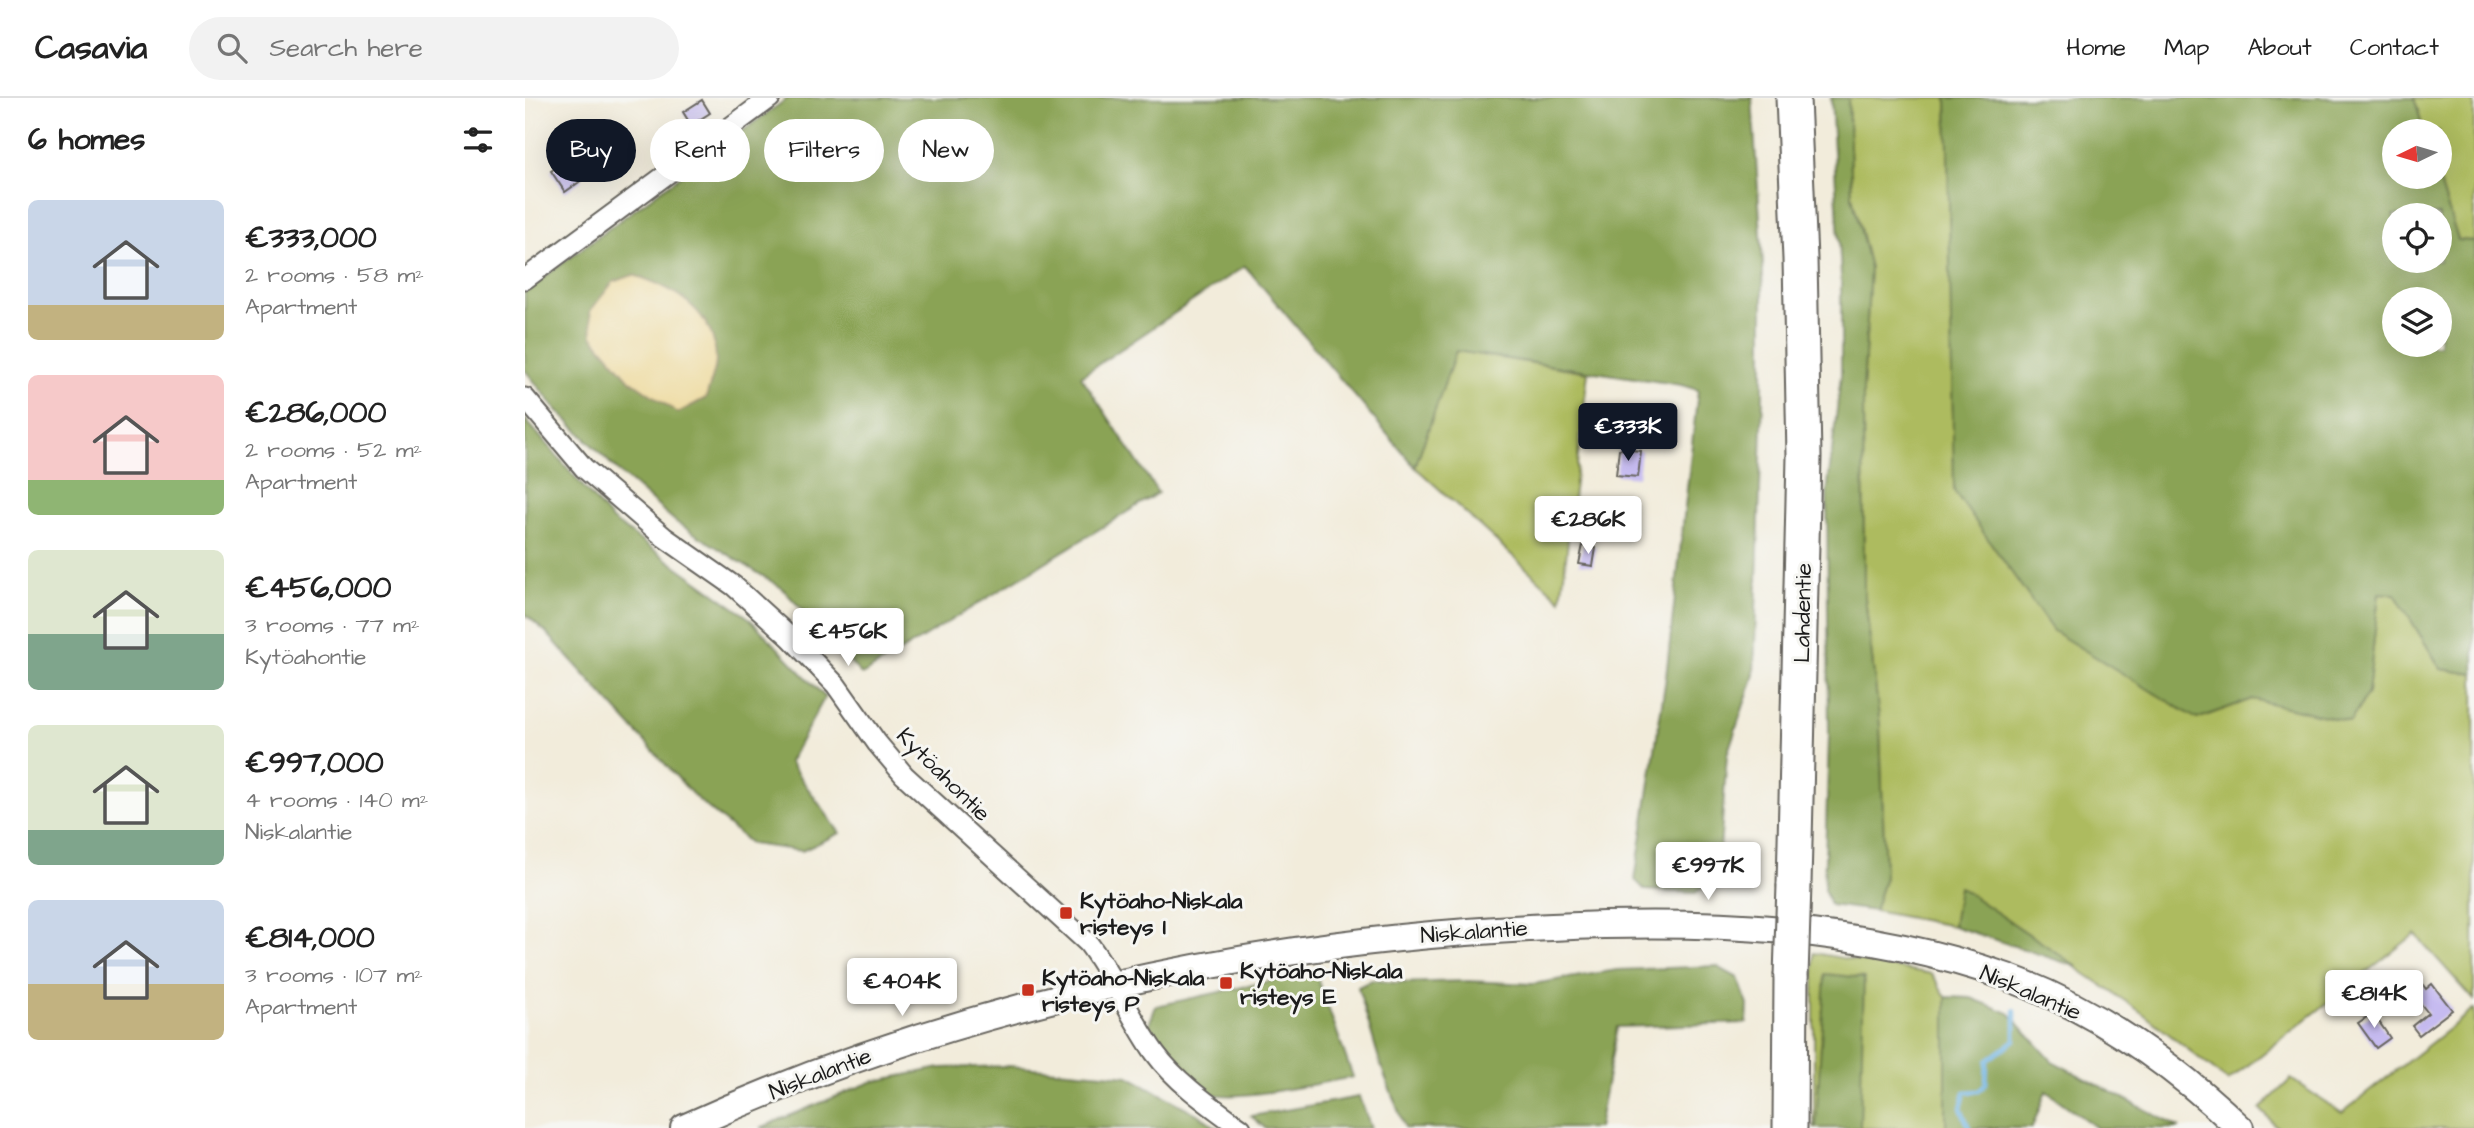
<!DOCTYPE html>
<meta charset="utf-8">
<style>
:root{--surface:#fff;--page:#f2f2f2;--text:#222;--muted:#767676;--line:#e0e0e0;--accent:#111827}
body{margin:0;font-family:"Architects Daughter",sans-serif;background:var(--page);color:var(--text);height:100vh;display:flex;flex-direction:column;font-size:26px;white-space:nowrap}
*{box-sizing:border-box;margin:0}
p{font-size:23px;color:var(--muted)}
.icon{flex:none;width:38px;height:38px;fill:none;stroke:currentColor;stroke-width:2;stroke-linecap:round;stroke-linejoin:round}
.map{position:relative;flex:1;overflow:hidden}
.details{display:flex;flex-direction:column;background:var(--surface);width:525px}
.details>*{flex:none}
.top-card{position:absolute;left:21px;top:21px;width:665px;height:63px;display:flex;gap:14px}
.needle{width:46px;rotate:265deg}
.fabs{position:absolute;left:1857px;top:21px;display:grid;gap:14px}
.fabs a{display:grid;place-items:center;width:70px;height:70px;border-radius:50%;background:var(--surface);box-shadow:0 7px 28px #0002;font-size:35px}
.price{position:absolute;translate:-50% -60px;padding:0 16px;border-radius:7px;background:#fff;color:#222;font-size:23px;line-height:46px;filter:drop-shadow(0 2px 4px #0008)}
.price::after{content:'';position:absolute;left:50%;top:42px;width:21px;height:16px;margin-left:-10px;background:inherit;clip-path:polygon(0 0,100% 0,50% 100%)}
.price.current{background:var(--accent);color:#fff}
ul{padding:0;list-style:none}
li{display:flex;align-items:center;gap:21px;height:175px;padding:0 28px}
li span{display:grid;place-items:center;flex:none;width:196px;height:140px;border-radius:10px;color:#555}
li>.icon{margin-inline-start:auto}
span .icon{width:84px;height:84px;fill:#fffc;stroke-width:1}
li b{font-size:30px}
h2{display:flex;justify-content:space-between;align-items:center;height:84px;padding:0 28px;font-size:30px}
.tag{padding:0 24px;border-radius:32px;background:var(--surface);box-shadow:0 7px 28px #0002;font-size:24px;line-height:63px}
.tag.current{background:var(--accent);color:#fff}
header{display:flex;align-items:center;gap:42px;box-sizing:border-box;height:98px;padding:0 35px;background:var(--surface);border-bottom:2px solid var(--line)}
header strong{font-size:33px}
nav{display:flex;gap:38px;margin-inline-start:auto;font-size:24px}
.search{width:490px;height:63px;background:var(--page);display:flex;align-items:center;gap:18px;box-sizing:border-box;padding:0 24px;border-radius:38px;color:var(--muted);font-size:26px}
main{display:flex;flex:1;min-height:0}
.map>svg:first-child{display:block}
.green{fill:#adbb5e;stroke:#646c3d;stroke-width:2}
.forest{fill:#8aa355;stroke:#536038;stroke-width:2;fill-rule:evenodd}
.sand{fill:#eeda9e;stroke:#857b5d;stroke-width:2}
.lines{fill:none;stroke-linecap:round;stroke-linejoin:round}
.stream{stroke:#6eb4e4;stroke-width:4.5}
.building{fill:#c6bbf0}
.street-casing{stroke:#67655f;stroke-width:23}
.secondary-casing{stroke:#67655f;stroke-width:30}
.highway-casing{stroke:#67655f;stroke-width:37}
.street{stroke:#fff;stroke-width:19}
.secondary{stroke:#fff;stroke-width:26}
.highway{stroke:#fff;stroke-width:33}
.highway-bridge-casing{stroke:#67655f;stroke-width:37;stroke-linecap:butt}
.highway-bridge{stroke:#fff;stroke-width:33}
.poi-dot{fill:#c8321e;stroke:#f6f6f2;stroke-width:2.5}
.labels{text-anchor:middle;stroke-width:6;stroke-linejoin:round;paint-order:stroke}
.street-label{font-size:23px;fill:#1c1c1c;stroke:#f6f6f2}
.poi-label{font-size:23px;font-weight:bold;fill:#1c1c1c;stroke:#f6f6f2;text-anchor:start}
</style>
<header>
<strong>Casavia</strong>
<div class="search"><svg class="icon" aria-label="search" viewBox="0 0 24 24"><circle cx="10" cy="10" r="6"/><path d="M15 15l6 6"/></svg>Search here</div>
<nav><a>Home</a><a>Map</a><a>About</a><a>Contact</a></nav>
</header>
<main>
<section class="details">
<h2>6 homes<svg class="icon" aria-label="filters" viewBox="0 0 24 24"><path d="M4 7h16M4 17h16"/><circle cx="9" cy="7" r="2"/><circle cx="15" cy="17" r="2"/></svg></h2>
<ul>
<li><span style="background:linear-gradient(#c9d6e8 75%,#c2b280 0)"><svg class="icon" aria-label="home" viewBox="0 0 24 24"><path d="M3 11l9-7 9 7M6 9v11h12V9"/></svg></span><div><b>€333,000</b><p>2 rooms · 58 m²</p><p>Apartment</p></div></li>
<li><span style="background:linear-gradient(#f6c9c9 75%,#8fb573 0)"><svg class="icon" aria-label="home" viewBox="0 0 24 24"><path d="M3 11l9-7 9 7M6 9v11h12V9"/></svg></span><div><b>€286,000</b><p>2 rooms · 52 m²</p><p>Apartment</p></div></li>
<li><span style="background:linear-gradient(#dfe7d0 60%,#7fa58c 0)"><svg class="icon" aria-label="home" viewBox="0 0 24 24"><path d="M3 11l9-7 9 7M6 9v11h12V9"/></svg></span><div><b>€456,000</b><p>3 rooms · 77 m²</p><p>Kytöahontie</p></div></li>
<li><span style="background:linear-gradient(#dfe7d0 75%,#7fa58c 0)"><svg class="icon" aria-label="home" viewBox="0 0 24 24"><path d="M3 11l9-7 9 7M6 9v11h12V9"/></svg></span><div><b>€997,000</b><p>4 rooms · 140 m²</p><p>Niskalantie</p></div></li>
<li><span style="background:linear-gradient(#c9d6e8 60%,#c2b280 0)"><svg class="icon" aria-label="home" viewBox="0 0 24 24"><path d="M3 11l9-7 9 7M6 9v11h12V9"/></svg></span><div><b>€814,000</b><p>3 rooms · 107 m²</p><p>Apartment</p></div></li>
</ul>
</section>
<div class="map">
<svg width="1949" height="1030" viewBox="0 0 1949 1030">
<rect width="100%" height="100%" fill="#f6f6f2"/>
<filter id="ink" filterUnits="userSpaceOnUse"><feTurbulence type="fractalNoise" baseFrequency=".0143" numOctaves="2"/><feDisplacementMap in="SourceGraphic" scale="14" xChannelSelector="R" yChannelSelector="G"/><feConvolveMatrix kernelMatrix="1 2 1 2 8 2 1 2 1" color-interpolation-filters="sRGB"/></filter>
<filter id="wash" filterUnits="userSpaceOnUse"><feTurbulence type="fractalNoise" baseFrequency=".00686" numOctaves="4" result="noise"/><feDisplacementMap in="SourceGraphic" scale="28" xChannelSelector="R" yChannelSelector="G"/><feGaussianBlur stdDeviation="1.57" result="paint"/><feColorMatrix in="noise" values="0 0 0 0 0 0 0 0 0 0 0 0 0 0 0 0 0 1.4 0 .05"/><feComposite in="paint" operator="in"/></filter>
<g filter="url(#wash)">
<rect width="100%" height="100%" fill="#f2ecdb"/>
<g class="green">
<polygon points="1323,0 1422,0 1426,186 1672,621 1727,601 1825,623 1843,595 1854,495 1870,496 1916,571 1949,576 1949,902 1890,836 1703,983 1616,914 1435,790 1428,828 1349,813 1360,779 1355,628 1339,491 1338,293 1345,170 1327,98"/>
<polygon points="1889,0 1949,0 1949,143 1933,142 1913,79 1914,33 1899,33"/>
<polygon points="931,253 1063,274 1036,502 890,369"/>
<polygon points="1289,855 1407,876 1421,899 1421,1030 1289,1030"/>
<polygon points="1949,911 1949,1030 1753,1030 1735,1011 1766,981 1817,1015"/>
</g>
<g class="forest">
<path d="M 263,0 L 1227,0 L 1238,167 L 1238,298 L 1229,577 L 1202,657 L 1193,780 L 1170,795 L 1120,792 L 1110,782 L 1141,579 L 1173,292 L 1156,287 L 931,253 L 890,369 L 720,168 L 556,278 L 633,395 L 337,577 L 257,490 L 151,424 L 96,376 L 32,312 L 0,272 L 0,194 C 86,127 175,64 263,0 Z"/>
<polygon points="1306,0 1323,0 1327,98 1345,170 1338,293 1339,491 1355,628 1360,779 1349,813 1305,807 1299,791 1304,638 1302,395 1316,277 1316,179"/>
<path d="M 1422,0 L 1889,0 L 1899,33 L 1869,33 L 1869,79 L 1913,79 L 1933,142 L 1949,143 L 1949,576 L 1916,571 L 1870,496 L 1854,495 L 1843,595 L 1825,624 L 1727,601 L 1672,621 L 1528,533 L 1429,393 ZM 1869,117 L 1914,117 L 1914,163 L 1869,163 ZM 1869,201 L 1914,201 L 1914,247 L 1869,247 Z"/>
<polygon points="0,321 87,422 224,520 300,599 264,664 315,735 277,753 226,746 169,698 21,534 0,516"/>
<polygon points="1434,789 1553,869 1428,828"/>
<polygon points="1191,868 1213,880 1223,907 1222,925 1092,929 1073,1030 880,1030 856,968 833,889 847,882 871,885 943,883 1008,886 1092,872"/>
<path d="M 790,873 L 828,979 C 797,984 703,1007 679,993 C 663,983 636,942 624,926 L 631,908 Z"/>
<polygon points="1300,876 1339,880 1335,1030 1291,1030"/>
<polygon points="1421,899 1446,900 1484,915 1527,963 1655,1030 1572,1030 1521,993 1507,1030 1421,1030"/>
<polygon points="483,968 603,978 676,1018 692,1030 235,1030 346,984 415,970"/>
<polygon points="834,999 846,1030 740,1030 726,1018"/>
</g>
<path class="sand" d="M 108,177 C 149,189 191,214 191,262 C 191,274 184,288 181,300 L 153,315 L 105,282 L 67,238 L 65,213 L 88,184 Z"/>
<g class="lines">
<polyline class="stream" points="1444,1030 1436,1010 1440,994 1454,993 1461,986 1462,963 1490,942 1490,912"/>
</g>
<g id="blocks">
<g class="building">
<polygon points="177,2 185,15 166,27 158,14"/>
<polygon points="43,61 57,82 40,94 26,73"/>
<polygon points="1094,351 1116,353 1113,379 1091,377"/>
<polygon points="1058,447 1071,450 1068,468 1054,466"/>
<polygon points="1892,879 1901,891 1907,886 1927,912 1894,937 1887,928 1903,915 1881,887"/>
<polygon points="1848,915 1865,940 1851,950 1833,925"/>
</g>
</g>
</g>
<g filter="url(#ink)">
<use href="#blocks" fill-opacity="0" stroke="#67655f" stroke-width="2"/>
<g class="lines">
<g class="street-casing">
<g id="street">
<polyline points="0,181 245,0"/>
<path d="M 0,300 L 59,370 L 139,439 L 209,488 L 266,540 L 311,587 L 352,645 L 379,677 L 563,845 C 589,879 605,920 630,955 C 652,985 686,1008 716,1030"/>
</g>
</g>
<g class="secondary-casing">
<path id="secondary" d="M 159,1030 C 432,906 728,842 1027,829 C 1179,822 1337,827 1482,879 C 1569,911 1648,966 1715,1030"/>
</g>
<g class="highway-casing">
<g id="highway">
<polyline points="1268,0 1275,161 1279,359 1269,787"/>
<polyline points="1265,1030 1266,878"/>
</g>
</g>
<use href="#street" class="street"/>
<use href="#secondary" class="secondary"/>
<use href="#highway" class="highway"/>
<g class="highway-bridge-casing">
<polyline id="highway-bridge" points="1266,878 1269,787"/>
</g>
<use href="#highway-bridge" class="highway-bridge"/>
</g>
</g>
<g class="poi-dot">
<rect x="534" y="808" width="14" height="14" rx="3.5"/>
<rect x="694" y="878" width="14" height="14" rx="3.5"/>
<rect x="496" y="885" width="14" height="14" rx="3.5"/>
</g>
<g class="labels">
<g class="street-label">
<text transform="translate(1277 515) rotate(-89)" y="8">Lahdentie</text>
<text transform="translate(419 676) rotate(45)" y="8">Kytöahontie</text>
<text transform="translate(949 833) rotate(-4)" y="8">Niskalantie</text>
<text transform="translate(1506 894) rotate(23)" y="8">Niskalantie</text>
<text transform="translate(295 975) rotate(-21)" y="8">Niskalantie</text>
</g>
<g class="poi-label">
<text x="555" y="810">Kytöaho-Niskala<tspan x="555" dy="26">risteys I</tspan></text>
<text x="715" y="880">Kytöaho-Niskala<tspan x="715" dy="26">risteys E</tspan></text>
<text x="517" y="887">Kytöaho-Niskala<tspan x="517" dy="26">risteys P</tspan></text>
</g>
</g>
</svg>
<div class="fabs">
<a><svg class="needle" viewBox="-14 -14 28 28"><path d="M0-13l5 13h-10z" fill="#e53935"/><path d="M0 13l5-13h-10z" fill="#767676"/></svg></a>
<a><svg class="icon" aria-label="locate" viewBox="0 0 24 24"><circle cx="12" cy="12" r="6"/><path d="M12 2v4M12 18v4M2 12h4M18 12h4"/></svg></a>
<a><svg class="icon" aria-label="layers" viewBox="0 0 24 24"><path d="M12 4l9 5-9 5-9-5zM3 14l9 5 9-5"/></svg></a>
</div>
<b class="price current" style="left:1103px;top:365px">€333K</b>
<b class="price" style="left:1063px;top:458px">€286K</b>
<b class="price" style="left:323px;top:570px">€456K</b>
<b class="price" style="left:1183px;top:804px">€997K</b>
<b class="price" style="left:377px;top:920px">€404K</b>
<b class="price" style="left:1849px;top:932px">€814K</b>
<div class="top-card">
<a class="tag current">Buy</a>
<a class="tag">Rent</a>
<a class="tag">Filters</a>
<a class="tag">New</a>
</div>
</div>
</main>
